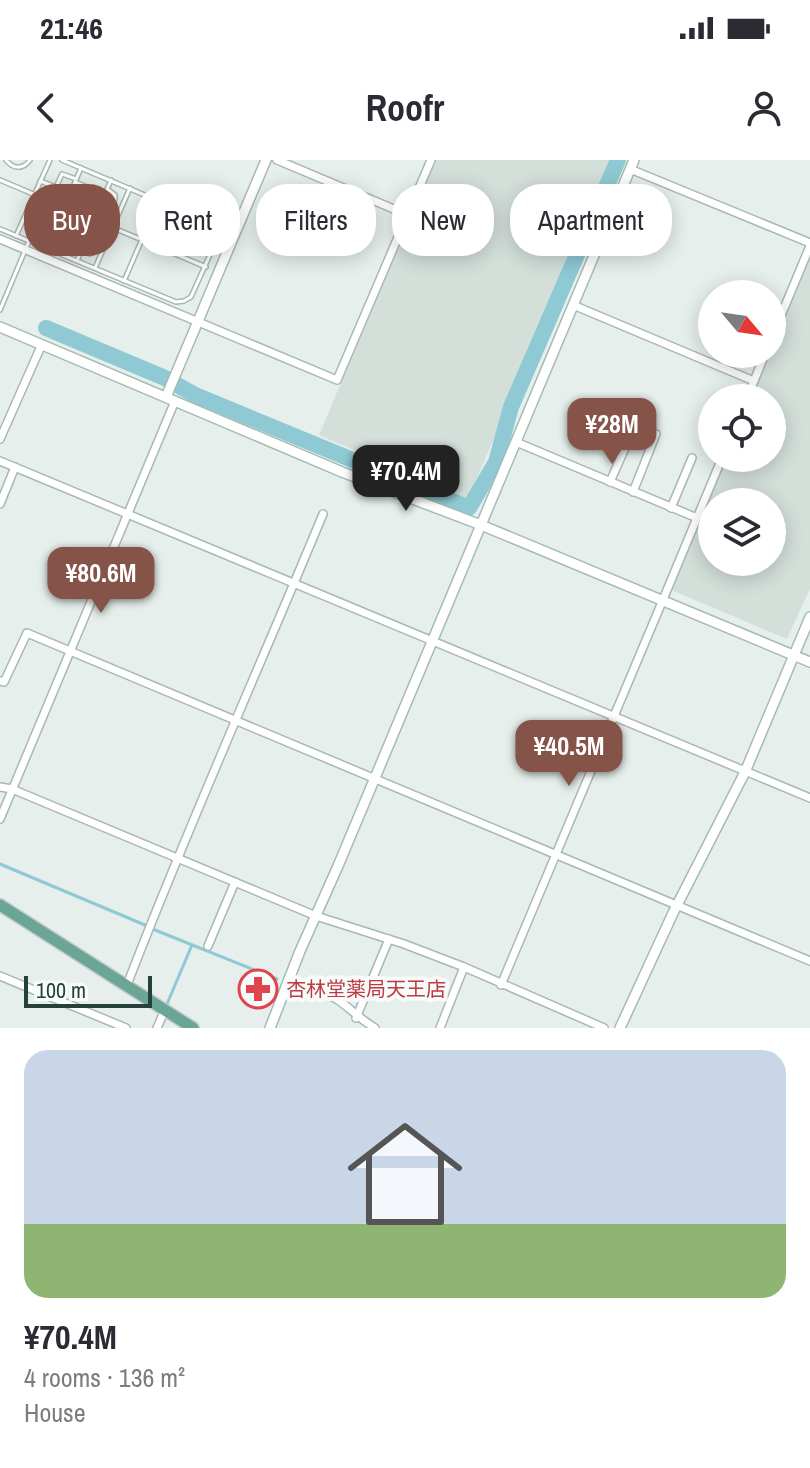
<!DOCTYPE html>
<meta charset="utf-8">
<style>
:root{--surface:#fff;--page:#f2f2f3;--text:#2b2b33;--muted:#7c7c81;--line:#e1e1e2;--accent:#855347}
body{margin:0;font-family:"Archivo Narrow","Noto Sans JP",sans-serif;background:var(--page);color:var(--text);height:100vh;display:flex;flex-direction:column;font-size:30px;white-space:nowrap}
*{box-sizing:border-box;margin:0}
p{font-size:26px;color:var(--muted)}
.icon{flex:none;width:44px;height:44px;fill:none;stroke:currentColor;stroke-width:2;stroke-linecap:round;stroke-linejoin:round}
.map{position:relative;height:868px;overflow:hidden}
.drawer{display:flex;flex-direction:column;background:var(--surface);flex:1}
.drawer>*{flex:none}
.banner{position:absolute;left:24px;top:24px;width:762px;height:72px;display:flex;gap:16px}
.needle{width:52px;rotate:119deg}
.tools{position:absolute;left:698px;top:120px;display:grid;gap:16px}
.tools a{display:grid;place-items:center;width:88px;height:88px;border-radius:50%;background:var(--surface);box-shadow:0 4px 20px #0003;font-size:40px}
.scale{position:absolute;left:24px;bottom:20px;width:128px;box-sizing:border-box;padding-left:8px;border:4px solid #24423a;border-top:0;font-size:22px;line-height:28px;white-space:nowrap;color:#24423a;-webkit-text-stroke:6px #f7fbf9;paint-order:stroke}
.price{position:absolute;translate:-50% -68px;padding:0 18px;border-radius:16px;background:var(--accent);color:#fff;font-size:26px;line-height:52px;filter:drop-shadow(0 2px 4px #0008)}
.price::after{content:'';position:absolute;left:50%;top:48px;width:24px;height:18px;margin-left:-12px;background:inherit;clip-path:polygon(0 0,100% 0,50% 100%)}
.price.selected{background:#222;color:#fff}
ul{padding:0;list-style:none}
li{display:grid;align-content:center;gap:16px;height:424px;padding:0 24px}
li+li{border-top:2px solid var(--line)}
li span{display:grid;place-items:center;height:248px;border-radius:24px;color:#555}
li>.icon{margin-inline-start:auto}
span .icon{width:144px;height:144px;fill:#fffc;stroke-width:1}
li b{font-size:34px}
.chip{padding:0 28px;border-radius:32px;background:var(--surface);box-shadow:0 4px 20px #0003;font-size:28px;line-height:72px}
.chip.selected{background:var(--accent);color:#fff}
.status{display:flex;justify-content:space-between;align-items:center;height:56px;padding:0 40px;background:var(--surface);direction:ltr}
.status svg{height:22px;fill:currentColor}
header{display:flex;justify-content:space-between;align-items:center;height:104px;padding:0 24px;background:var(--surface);font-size:36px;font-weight:800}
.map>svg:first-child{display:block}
.built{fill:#d4dfda;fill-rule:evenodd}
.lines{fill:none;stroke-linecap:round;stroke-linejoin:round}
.stream{stroke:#8ec9d4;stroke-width:3}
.river{stroke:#8ec9d4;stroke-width:16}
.lane-casing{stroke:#a8b8b2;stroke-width:6}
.street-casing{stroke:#a8b8b2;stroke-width:10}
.secondary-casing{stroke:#a4bbb3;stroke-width:12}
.primary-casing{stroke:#c2cac8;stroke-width:14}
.lane{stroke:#fff;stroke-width:3}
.street{stroke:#fff;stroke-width:7}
.secondary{stroke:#fff;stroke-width:9}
.primary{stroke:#6aa596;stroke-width:11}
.labels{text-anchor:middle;stroke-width:8;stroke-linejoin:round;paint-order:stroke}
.health-label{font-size:20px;fill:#be3a42;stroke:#f7fbf9;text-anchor:start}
</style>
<div class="status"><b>21:46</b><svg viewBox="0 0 49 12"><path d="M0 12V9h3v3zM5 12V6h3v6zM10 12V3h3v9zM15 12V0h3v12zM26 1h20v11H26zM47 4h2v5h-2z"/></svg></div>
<header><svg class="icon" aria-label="back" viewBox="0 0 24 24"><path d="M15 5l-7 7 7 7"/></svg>Roofr<svg class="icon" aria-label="person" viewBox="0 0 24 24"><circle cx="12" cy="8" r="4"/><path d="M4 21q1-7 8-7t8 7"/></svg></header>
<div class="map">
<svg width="810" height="868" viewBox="0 0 810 868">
<rect width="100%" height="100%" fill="#e6efeb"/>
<g class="built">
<polygon points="435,0 613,0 468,339 319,275"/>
<path d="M 810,96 L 810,428 L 787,479 L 671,430 L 725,298 L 772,298 L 772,238 L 750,238 L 768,194 L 772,194 L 772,185 ZM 712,342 L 772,342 L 772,402 L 712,402 Z"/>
</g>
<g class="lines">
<g class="stream">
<polyline points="0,704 145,765"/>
<polyline points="155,770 277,819"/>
<polyline points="167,844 192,785"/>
</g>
<polyline class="river" points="46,168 165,218 195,235 469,348 496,302 511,247 618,0"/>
<g class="lane-casing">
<g id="lane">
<path d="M 6,0 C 13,9 23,10 30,0"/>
<polyline points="0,20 206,107"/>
<polyline points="40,21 56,27 62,14 76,19"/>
<polyline points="75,22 89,28 83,43 98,49"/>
<polyline points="107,29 115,35 115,39 106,54 115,61"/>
<polyline points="170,45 161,67 177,74 170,91"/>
<polyline points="183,51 180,66 188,72 202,70 205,74 206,87"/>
<polyline points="0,69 176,142 184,141 191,137 217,79 213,64 62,0"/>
<polyline points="16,76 50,0"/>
<polyline points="52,77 65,83 71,69 87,76"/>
<polyline points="183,78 213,90"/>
<polyline points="47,88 81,8"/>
<polyline points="81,91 90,94 95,91 97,74 109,76"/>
<polyline points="77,101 111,20"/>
<polyline points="95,108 130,28"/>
<polyline points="124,121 159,40"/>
<polyline points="0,150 29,81"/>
</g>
</g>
<g class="street-casing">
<g id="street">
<polyline points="277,0 408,55"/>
<polyline points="630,9 810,83"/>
<polyline points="0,79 337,220 431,0"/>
<polyline points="573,145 754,221"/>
<polyline points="772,177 810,86"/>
<polyline points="747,238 765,194"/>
<polyline points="0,279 42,184"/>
<polyline points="516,282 697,358"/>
<polyline points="0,301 810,638"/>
<polyline points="610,322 639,256"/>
<polyline points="633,332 656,274"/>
<polyline points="0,344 15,307"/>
<polyline points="671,348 692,298"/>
<polyline points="662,442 722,298"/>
<polyline points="0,521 4,522 27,473 810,801"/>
<polyline points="0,627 12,629 316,756 404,784 464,807 604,868"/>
<polyline points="0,659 175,241"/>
<polyline points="208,786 235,722"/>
<polyline points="0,816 126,868"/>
<path d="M 288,820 C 305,826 323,831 338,840 C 351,849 361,860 375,868"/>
<path d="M 127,825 C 188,666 258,511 323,354"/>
<polyline points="501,825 662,442"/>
<polyline points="356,858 389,779"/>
<polyline points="157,868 165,850"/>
<polyline points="440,868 464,807"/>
</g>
</g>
<g class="secondary-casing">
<g id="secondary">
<polyline points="0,167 342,312 481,365 810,502"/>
<polyline points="166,237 266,0"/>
<polyline points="270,868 300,791 338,706 634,0"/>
<polyline points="620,868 673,753 745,612 810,457"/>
</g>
</g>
<g class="primary-casing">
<polyline id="primary" points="0,745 193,868"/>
</g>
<use href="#lane" class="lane"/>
<use href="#street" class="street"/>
<use href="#secondary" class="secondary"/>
<use href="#primary" class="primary"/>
</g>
<defs>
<g id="pharmacy-ring" transform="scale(2)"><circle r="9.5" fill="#f7fbf9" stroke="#e0444e" stroke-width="1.5"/><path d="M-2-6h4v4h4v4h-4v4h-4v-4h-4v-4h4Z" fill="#e0444e"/></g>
</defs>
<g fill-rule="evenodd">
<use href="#pharmacy-ring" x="258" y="829"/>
</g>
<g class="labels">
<g class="health-label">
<text x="286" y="836">杏林堂薬局天王店</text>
</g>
</g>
</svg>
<div class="tools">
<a><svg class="needle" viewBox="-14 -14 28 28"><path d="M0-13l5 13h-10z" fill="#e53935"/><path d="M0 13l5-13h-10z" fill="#7c7c81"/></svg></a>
<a><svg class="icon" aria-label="locate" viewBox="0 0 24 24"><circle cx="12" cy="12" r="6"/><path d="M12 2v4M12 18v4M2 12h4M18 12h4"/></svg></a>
<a><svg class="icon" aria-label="layers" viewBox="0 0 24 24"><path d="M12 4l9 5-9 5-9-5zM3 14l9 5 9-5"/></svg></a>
</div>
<div class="scale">100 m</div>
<b class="price" style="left:612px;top:306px">¥28M</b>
<b class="price selected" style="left:406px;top:353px">¥70.4M</b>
<b class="price" style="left:101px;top:455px">¥80.6M</b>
<b class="price" style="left:569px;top:628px">¥40.5M</b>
<div class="banner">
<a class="chip selected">Buy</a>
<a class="chip">Rent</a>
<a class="chip">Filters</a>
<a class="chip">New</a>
<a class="chip">Apartment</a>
</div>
</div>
<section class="drawer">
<ul>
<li><span style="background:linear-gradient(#c9d6e8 70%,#8fb573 0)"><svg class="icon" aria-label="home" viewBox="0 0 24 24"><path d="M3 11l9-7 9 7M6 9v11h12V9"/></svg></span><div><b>¥70.4M</b><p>4 rooms · 136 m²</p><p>House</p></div></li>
</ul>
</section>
